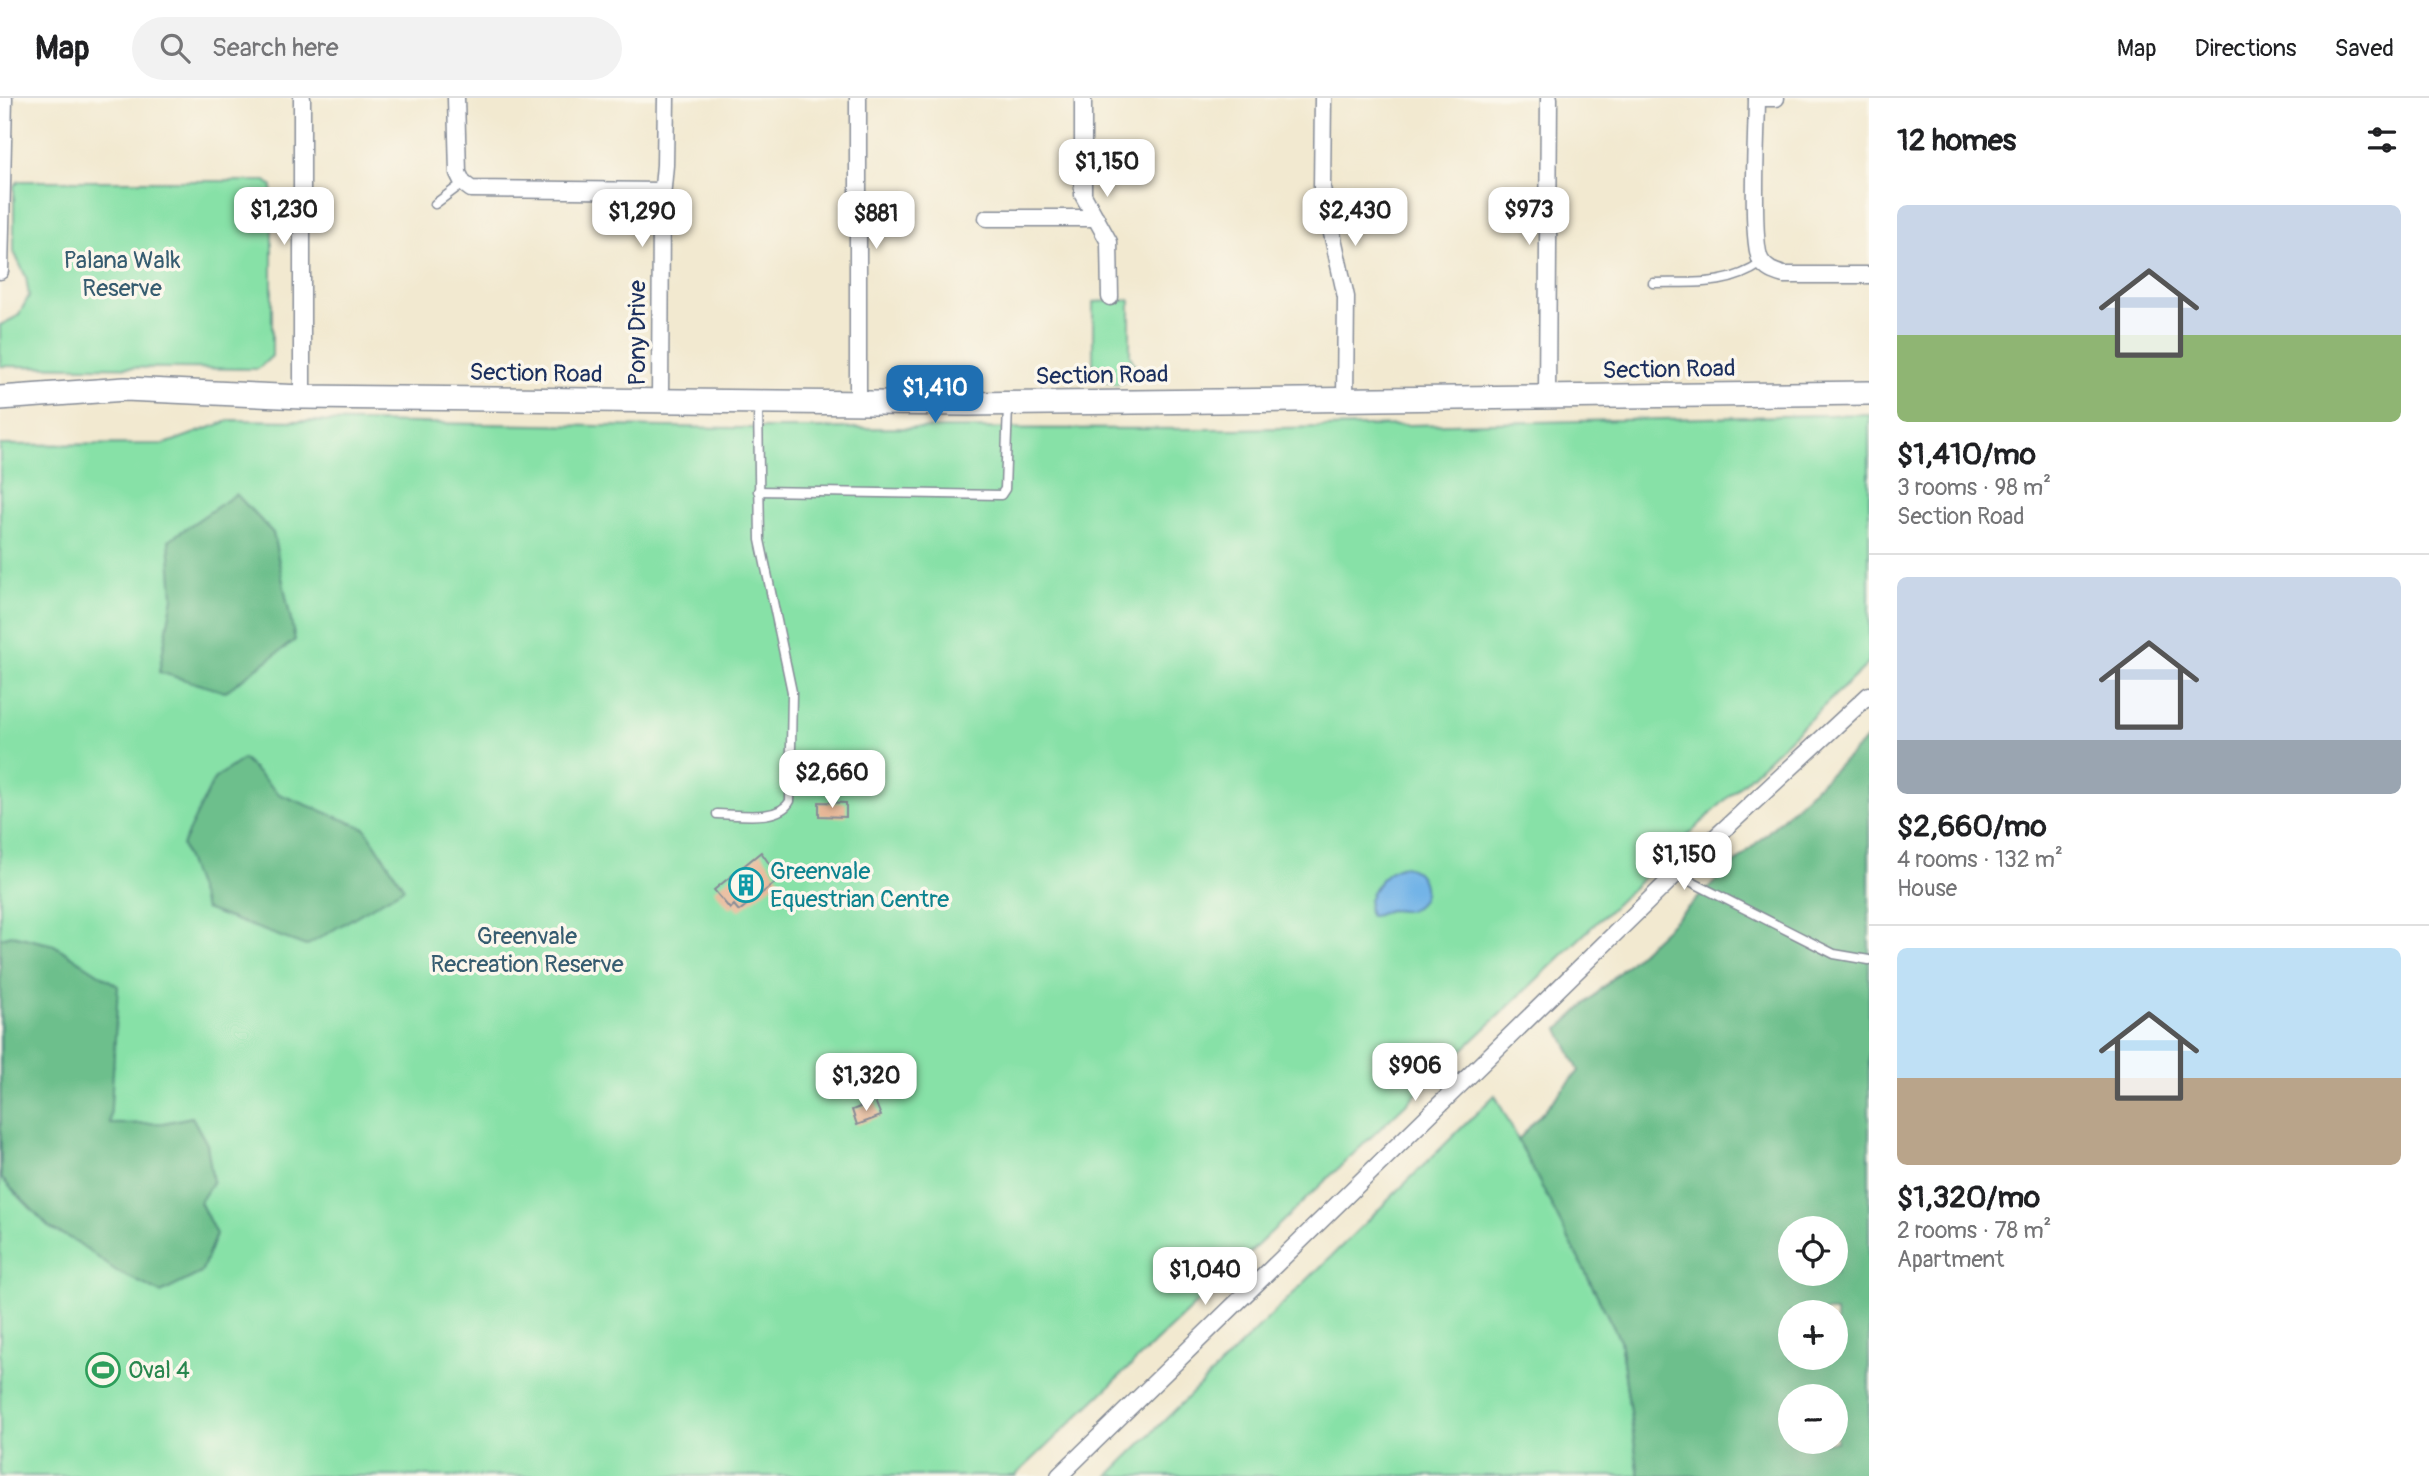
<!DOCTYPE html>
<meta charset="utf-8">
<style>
:root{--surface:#fff;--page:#f2f2f2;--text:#202124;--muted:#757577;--line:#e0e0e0;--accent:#1f6fb2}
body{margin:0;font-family:Pangolin,sans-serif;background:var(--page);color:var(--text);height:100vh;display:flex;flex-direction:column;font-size:26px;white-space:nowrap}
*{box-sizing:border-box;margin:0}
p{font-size:23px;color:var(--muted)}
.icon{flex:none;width:38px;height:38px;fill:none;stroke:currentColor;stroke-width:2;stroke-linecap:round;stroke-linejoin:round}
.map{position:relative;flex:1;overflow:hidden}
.sheet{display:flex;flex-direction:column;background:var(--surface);width:560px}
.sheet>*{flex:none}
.buttons{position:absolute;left:1778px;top:1118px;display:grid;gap:14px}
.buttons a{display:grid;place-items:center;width:70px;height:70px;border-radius:50%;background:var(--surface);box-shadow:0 7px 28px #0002;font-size:35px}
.price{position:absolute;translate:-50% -60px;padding:0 16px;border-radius:14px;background:#fff;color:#222;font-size:23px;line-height:46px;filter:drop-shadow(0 2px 4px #0008)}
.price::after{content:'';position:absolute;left:50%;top:42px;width:21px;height:16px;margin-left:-10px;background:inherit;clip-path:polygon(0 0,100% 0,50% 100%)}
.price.active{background:var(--accent);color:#fff}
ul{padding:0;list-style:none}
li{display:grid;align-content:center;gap:14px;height:371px;padding:0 28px}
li+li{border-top:2px solid var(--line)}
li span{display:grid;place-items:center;height:217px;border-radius:10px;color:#555}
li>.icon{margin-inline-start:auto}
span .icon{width:126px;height:126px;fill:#fffc;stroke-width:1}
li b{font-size:30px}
h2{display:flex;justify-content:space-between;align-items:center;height:84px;padding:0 28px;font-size:30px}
header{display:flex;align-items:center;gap:42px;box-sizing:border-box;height:98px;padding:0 35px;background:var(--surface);border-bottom:2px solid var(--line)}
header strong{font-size:33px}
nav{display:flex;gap:38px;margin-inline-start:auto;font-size:24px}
.search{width:490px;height:63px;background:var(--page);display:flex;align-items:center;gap:18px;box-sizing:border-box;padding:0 24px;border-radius:38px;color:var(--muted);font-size:26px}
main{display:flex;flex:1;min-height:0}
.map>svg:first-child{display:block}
.green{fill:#87e1a7;stroke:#518882;stroke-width:2}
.forest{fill:#6dbf8c;stroke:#447775;stroke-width:2;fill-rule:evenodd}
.water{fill:#73b4e7;stroke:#4772a2;stroke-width:2}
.building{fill:#e8b898}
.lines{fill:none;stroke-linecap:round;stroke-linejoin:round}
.lane-casing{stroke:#868c97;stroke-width:11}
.street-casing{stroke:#868c97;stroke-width:19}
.secondary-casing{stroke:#868c97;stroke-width:26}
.lane{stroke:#fff;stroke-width:8}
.street{stroke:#fff;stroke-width:16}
.secondary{stroke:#fff;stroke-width:23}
.labels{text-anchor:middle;stroke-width:7;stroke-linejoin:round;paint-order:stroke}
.park-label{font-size:24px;fill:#365c70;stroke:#fbf7ec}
.street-label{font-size:24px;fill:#1b2f5e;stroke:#fbf7ec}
.culture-label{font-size:24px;fill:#0d838f;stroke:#fbf7ec;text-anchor:start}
.leisure-label{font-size:24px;fill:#27864d;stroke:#fbf7ec;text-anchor:start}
</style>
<header>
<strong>Map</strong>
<div class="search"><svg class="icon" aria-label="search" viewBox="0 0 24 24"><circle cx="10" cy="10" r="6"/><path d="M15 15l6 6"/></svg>Search here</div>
<nav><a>Map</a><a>Directions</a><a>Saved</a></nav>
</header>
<main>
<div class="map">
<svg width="1869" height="1378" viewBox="0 0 1869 1378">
<rect width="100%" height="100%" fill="#fbf7ec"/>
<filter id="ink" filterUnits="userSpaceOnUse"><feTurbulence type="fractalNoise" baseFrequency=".0143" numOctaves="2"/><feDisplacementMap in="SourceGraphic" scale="14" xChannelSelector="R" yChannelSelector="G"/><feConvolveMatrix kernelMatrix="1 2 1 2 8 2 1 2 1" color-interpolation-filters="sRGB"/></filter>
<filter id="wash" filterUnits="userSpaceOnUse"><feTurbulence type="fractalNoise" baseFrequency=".00686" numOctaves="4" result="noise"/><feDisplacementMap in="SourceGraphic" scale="28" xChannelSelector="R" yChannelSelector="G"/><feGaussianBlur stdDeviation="1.57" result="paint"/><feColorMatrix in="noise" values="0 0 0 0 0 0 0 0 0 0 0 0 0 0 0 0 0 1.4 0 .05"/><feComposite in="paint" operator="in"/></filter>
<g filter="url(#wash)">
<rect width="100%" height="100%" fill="#f2e9d0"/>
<g class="green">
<polygon points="19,83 266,83 272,88 272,258 258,271 0,268 0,227 18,218 29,198 26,179 14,154 14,88"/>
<polygon points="1130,202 1130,258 1140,276 1116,287 1093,277 1093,204"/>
<polygon points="1869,316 1869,565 1015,1378 0,1378 0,347 165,346 231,322 730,330 1236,331"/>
<polygon points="1495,997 1620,1242 1639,1378 1108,1378"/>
</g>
<g class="forest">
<polygon points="236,396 273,435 295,542 225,594 159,574 173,499 169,442"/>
<path d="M 1869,639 L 1869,1378 L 1639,1378 L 1620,1242 L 1518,1042 L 1579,973 L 1559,931 ZM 1790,1130 L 1836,1130 L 1836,1176 L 1790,1176 ZM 1790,1214 L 1836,1214 L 1836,1260 L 1790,1260 ZM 1790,1298 L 1836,1298 L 1836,1344 L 1790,1344 Z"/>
<polygon points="243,661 279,696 365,730 404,790 306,848 205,811 182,747 214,681"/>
<polygon points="12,837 54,847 118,888 110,1026 163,1025 192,1019 207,1046 213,1084 200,1104 216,1136 201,1175 161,1195 116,1173 77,1144 50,1130 1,1080 0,840"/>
</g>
<path class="water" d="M 1403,768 C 1425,770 1433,800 1412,811 C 1405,815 1398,812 1390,812 C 1382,813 1379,819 1370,818 C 1363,798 1383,773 1403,768 Z"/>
<g id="blocks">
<g class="building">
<polygon points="819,704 846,705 846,719 819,718"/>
<polygon points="761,754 780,781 739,813 734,807 730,811 714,792"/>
<polygon points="875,1003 881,1018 857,1027 852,1012"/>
</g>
</g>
</g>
<g filter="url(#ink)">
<use href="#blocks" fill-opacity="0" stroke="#868c97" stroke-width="2"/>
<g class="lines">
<g class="lane-casing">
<g id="lane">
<polyline points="435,106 463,85"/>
<path d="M 1653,185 C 1694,184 1727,189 1762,165"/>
<polyline points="758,393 1001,397 1005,391 1008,308"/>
<path d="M 717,716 C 737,716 779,724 790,703 L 792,594 L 760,442 L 758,306"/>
<polyline points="1676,776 1834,856 1869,862"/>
</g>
</g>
<g class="street-casing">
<g id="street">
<polyline points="456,0 458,75 463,85 471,91 662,93"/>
<polyline points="1083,0 1083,97 1109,144 1110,199"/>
<polyline points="1323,0 1322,90 1346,199 1345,301"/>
<path d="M 1757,0 C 1757,29 1750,145 1761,163 C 1767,172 1774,174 1784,177 L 1869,177"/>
<polyline points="1757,0 1776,0"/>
<polyline points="987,120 1096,120"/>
<polyline points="0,173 4,0"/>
<polyline points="1547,298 1549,0"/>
<polyline points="302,299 302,0"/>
<polyline points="660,302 661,111 665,67 666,0"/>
<polyline points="858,305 858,0"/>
<polyline points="1059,1378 1676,776 1869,597"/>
</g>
</g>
<g class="secondary-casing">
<polyline id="secondary" points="0,300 125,291 302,299 967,306 1869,295"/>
</g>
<use href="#lane" class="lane"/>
<use href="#street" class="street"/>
<use href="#secondary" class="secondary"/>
</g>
</g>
<defs>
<g id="building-ring" transform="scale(1.75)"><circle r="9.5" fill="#fbf7ec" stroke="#0f9aa8" stroke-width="1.5"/><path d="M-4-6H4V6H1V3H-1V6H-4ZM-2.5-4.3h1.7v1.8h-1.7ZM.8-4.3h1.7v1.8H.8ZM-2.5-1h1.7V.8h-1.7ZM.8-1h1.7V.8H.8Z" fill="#0f9aa8"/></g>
<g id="stadium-ring" transform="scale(1.75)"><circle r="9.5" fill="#fbf7ec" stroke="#2e9e5b" stroke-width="1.5"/><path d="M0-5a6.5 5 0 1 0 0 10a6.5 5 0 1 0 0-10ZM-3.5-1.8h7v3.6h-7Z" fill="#2e9e5b"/></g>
</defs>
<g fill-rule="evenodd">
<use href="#building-ring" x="746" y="787"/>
<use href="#stadium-ring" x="103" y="1272"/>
</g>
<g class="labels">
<g class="park-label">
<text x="122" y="170">Palana Walk<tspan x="122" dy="28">Reserve</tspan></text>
<text x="527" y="846">Greenvale<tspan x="527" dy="28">Recreation Reserve</tspan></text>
</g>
<g class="street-label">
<text transform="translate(637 235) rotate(-90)" y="8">Pony Drive</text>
<text transform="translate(1669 271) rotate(-1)" y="8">Section Road</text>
<text transform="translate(536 275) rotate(1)" y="8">Section Road</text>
<text transform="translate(1102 277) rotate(-1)" y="8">Section Road</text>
</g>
<g class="culture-label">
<text x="770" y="781">Greenvale<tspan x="770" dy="28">Equestrian Centre</tspan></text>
</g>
<g class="leisure-label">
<text x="128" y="1280">Oval 4</text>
</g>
</g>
</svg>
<div class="buttons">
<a><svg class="icon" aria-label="locate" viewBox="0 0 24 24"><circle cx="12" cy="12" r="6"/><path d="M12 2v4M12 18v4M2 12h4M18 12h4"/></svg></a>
<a>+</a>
<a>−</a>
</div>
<b class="price" style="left:1107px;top:101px">$1,150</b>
<b class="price" style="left:284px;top:149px">$1,230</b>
<b class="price" style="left:1529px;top:149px">$973</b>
<b class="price" style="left:1355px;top:150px">$2,430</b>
<b class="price" style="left:642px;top:151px">$1,290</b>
<b class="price" style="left:876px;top:153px">$881</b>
<b class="price active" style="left:935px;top:327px">$1,410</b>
<b class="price" style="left:832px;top:712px">$2,660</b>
<b class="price" style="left:1684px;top:794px">$1,150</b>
<b class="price" style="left:1415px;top:1005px">$906</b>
<b class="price" style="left:866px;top:1015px">$1,320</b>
<b class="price" style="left:1205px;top:1209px">$1,040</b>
</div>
<section class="sheet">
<h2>12 homes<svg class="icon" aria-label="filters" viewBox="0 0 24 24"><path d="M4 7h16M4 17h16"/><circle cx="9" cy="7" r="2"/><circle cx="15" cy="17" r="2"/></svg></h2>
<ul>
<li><span style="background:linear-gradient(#c9d6e8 60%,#8fb573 0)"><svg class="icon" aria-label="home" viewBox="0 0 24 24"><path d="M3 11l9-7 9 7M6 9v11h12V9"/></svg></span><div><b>$1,410/mo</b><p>3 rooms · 98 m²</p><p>Section Road</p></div></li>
<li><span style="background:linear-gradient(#c9d6e8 75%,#9aa5b1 0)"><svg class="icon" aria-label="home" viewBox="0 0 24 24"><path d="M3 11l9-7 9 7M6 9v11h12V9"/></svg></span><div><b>$2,660/mo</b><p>4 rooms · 132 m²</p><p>House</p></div></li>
<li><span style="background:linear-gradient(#bfe0f5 60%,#b9a48a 0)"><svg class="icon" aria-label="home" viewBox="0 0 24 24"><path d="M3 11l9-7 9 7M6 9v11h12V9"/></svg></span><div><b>$1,320/mo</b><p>2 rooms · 78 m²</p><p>Apartment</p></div></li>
</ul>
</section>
</main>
